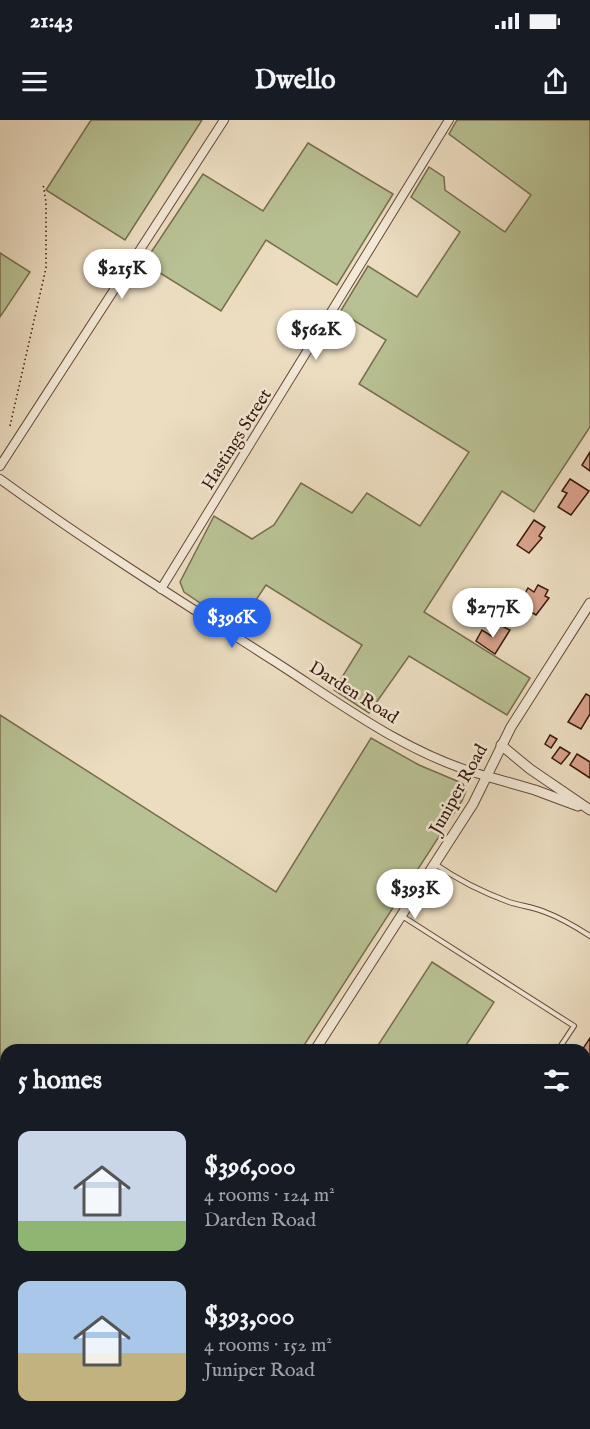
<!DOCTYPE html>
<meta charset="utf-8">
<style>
:root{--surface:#171b24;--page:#242831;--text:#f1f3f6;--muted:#9ea1a6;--accent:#2563eb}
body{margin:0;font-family:"IM FELL English",serif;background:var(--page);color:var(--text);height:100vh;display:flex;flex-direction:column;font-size:22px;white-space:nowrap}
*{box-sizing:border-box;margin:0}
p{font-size:20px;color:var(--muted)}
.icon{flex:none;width:33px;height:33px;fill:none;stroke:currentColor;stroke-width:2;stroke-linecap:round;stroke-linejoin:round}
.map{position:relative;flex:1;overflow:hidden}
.side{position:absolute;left:0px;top:924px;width:591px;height:386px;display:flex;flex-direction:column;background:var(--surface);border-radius:18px 18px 0 0;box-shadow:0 2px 4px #0004}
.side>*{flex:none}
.price{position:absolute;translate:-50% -51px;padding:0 14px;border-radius:21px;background:#fff;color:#222;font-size:20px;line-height:39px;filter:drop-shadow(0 2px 3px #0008)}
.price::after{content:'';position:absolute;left:50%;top:36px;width:18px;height:14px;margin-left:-9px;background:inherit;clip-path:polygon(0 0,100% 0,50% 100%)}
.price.current{background:var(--accent);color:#fff}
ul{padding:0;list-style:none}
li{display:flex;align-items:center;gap:18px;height:150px;padding:0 18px}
li span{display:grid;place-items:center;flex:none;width:168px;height:120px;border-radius:12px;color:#555}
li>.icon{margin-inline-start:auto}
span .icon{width:72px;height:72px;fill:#fffc;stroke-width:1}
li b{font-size:26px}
h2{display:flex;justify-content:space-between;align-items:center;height:72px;padding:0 18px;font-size:26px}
.status{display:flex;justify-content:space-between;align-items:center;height:42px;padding:0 30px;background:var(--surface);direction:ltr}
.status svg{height:16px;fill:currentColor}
header{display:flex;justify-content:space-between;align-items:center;height:78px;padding:0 18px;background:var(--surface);font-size:27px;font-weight:800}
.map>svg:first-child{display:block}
.green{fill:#b8c193;stroke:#786d4e;stroke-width:1.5}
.building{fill:#d9a28c;stroke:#38190a;stroke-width:1.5}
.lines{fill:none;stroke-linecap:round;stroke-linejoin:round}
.service-casing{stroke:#654a38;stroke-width:6}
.minor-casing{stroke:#654a38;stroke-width:10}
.tertiary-casing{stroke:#654a38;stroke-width:11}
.path{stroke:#38190a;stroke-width:1.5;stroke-dasharray:1.5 3;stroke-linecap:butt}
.service{stroke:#f3e9d7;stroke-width:4}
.minor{stroke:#f3e9d7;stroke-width:8}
.tertiary{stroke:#f3e9d7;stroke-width:9}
.labels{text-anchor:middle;stroke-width:5;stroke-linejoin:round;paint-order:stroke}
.street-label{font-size:18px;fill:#38190a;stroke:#f3e9d7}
</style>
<div class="status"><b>21:43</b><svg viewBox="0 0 49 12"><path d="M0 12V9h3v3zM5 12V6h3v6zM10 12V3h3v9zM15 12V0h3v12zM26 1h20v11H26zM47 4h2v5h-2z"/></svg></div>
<header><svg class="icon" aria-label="menu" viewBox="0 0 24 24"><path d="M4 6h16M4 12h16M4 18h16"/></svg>Dwello<svg class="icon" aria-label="share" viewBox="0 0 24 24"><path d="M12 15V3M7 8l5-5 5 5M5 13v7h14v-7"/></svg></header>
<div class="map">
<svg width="590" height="1309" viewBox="0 0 590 1309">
<rect width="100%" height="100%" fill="#ecddc1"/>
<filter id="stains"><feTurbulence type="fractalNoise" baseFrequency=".00333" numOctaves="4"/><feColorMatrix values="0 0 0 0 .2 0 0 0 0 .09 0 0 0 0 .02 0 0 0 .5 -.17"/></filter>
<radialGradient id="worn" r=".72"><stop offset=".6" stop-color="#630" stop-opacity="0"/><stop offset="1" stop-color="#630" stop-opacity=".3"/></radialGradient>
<g class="green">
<polygon points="91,0 202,0 125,120 46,70"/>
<polygon points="457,0 590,0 590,307 534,392 502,371 424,492 530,558 507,595 409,536 369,593 334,570 362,525 266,465 237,508 184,472 180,462 214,396 252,419 274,405 301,363 352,393 367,373 420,406 469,332 359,264 386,220 340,192 368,146 417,177 460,112 411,77 429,47 444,57 445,70 505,112 531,75 449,14"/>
<polygon points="308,23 393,74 337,165 266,120 221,191 144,143 203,54 263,91"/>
<polygon points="0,133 30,152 0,197"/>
<polygon points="0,595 276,772 371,618 419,645 457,661 463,664 466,671 462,681 301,930 6,930 6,1131 0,1127 0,1037 3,1032 0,1030"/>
<polygon points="432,842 494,882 463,930 375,930"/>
<polygon points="9,1304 58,1304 55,1309 5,1309"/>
<polygon points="306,1304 360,1304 356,1309 314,1309"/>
</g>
<g class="building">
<polygon points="590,332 590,351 582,345"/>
<polygon points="570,359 589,371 571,395 558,387 567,373 562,371"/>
<polygon points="534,400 545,407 539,416 542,418 529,433 517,425"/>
<polygon points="538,465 548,470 545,476 549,478 536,495 524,488 529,480 523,477 528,468 534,472"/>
<polygon points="504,475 513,481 506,491 498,486"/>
<polygon points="500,505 510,510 495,534 476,521 482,510 493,517"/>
<polygon points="586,574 590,576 590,594 581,609 568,602"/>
<polygon points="550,615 557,619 551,628 545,624"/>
<polygon points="560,627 570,633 561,644 552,638"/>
<polygon points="577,634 590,642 590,658 570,645"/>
<polygon points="590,918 590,1104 585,1101 585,930 582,930"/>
</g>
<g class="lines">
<g class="service-casing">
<g id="service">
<path d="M 435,744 C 458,760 482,772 509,782 C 521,786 534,787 545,792 C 561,798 576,807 590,816"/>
<polyline points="402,796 574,906 558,930"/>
</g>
</g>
<g class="minor-casing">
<g id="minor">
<polyline points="0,346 224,0"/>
<path d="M 0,359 C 89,424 182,482 274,541 C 341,584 408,635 486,656"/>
<polyline points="161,469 449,0"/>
<polyline points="0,1195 6,1199"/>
<polyline points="162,1304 171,1309"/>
</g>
</g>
<g class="tertiary-casing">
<g id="tertiary">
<polyline points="501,625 530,649 590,690"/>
<polyline points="486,656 535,670 578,686"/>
<polyline points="315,930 473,684 511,607 590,483"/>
<polyline points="68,1309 72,1304"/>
</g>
</g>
<polyline class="path" points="10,306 46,148 46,82 43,64"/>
<use href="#service" class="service"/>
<use href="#minor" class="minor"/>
<use href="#tertiary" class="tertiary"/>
</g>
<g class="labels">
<g class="street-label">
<text transform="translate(236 319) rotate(-58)" y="6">Hastings Street</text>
<text transform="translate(354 572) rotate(32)" y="6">Darden Road</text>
<text transform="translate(458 669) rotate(-61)" y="6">Juniper Road</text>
</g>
</g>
<rect width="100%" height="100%" filter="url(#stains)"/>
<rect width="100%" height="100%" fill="url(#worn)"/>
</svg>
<b class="price" style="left:122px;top:180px">$215K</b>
<b class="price" style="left:316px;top:241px">$562K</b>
<b class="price" style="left:493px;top:519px">$277K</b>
<b class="price current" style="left:232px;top:529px">$396K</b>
<b class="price" style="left:415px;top:800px">$393K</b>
<section class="side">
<h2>5 homes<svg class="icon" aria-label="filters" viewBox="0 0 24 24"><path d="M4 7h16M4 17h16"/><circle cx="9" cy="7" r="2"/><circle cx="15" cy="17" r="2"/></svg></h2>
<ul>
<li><span style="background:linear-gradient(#c9d6e8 75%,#8fb573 0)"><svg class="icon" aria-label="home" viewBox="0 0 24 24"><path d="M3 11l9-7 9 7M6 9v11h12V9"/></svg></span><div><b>$396,000</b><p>4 rooms · 124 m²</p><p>Darden Road</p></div></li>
<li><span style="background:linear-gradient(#a9c7e8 60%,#c2b280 0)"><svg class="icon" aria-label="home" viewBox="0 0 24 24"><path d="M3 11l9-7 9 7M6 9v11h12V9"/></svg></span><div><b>$393,000</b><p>4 rooms · 152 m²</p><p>Juniper Road</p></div></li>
</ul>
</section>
</div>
